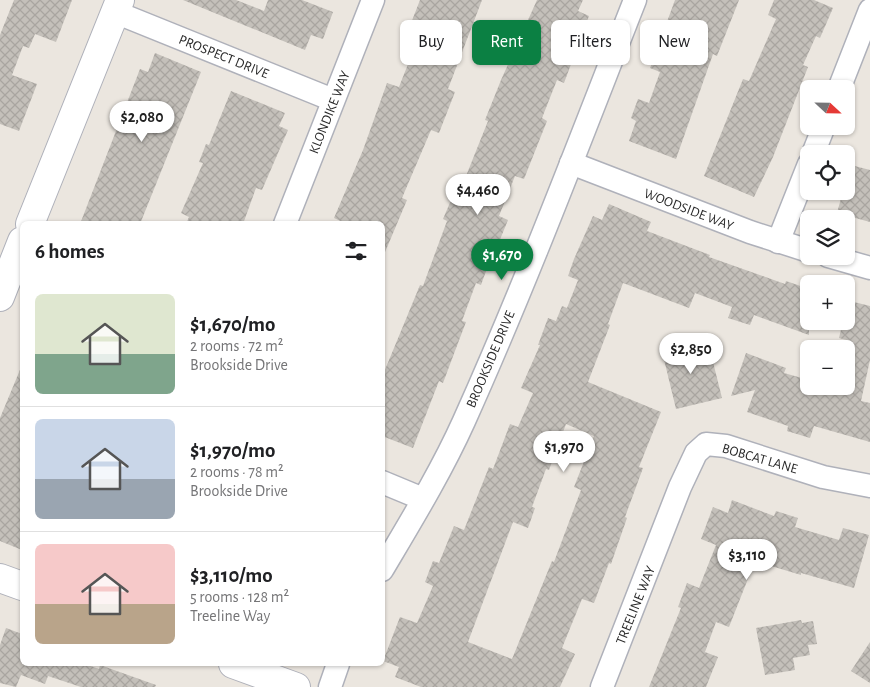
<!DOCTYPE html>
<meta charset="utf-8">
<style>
:root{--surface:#fff;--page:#f2f2f2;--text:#202124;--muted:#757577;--line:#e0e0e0;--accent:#0b8043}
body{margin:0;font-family:"Alegreya Sans",sans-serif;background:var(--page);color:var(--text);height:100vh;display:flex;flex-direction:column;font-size:19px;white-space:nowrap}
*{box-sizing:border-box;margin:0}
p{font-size:16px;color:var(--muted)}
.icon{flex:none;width:28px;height:28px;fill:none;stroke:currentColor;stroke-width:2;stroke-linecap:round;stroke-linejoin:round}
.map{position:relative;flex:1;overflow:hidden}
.side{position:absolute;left:20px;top:221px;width:365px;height:445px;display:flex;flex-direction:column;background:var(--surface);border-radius:8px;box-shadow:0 1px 4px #0004}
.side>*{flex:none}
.banner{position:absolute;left:400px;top:20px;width:395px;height:45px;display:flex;gap:10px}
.needle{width:32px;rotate:112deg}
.buttons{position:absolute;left:800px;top:80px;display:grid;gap:10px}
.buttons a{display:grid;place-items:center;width:55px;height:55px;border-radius:8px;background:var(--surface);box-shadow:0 1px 4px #0004;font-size:25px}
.price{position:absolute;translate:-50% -42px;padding:0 11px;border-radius:18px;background:#fff;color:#222;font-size:16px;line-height:32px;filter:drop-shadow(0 1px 2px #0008)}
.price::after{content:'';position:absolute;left:50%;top:30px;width:15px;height:11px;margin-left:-8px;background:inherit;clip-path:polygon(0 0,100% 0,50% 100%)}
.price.selected{background:var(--accent);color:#fff}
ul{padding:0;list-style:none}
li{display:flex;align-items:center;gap:15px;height:125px;padding:0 15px}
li+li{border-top:1px solid var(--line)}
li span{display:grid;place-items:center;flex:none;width:140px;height:100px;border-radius:8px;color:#555}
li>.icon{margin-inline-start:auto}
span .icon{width:60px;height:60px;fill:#fffc;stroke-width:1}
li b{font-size:21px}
h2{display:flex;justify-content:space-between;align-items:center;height:60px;padding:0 15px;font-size:21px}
.chip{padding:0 18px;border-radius:8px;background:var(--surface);box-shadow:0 1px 4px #0004;font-size:18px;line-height:45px}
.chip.selected{background:var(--accent);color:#fff}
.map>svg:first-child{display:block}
.building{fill:url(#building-cross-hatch);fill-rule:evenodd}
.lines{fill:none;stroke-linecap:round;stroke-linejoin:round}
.minor-casing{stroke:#afb1ba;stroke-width:25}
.tertiary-casing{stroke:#afb1ba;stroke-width:30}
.minor{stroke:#fff;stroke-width:22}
.tertiary{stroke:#fff;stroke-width:28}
.labels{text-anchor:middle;stroke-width:4.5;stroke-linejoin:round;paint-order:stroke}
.street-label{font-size:14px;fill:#2b2b2b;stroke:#fff}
</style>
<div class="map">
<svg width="870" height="687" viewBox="0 0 870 687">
<defs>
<pattern id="building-cross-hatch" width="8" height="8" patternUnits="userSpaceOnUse" patternTransform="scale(1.25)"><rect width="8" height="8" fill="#c4c0ba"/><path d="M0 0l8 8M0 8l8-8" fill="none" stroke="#a9a5a0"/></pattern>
</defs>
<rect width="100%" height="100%" fill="#ebe6df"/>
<g class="building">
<polygon points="14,0 72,0 56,42 35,34 29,48 23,46 12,75 37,84 19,131 0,124 0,35"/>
<polygon points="183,0 236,0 264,11 268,0 302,0 333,12 323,39 311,35 305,50"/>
<polygon points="420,0 482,0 448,89 455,92 439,133 431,130 402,198 407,200 383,257 382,224 347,224 334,218 363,150 387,83 399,87 410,59 407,58 414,39 406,36"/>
<polygon points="537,0 583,0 578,11 589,16 564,83 557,80 542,118 547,121 524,179 515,176 499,216 508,220 499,242 497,241 481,285 476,283 462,321 466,322 455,351 443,383 439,381 413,448 382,436 382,377 420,285 423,286 447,221 443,219 460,179 464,181 488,121 485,120 501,80"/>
<polygon points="675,0 739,0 717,56 713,54 676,159 629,141 636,121 631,118 638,99 649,103 660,72 650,68"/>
<polygon points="774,0 814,0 833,8 820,38 816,36 803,65 808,67 773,157 754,197 704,176 743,79 749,81 776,19 768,15"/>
<polygon points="155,53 201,72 140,224 80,224 140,69 148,72"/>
<polygon points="231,91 285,113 279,126 288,130 262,190 256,188 243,224 186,224 189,217 181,213 203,163 199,162 206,144 209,145"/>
<polygon points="851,165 870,170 870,222 837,213 843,191 846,191"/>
<path d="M 609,204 L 651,222 L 647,231 L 710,255 L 709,257 L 785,284 L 786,281 L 809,289 L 809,335 L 754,315 L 750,325 L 728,318 L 732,307 L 695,293 L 689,308 L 623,283 L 608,324 L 610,325 L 588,382 L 661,412 L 639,467 L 643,468 L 625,517 L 627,518 L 611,564 L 609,563 L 594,603 L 582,599 L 562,648 L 575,654 L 560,687 L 421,687 L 395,677 L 399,667 L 383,661 L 400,617 L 417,623 L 433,586 L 425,582 L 433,561 L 439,563 L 454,526 L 464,530 L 489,467 L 493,469 L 510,424 L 518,427 L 533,393 L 521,388 L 540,345 L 538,345 L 548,318 L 556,321 L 562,306 L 567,308 L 578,280 L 568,276 L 574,259 L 593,216 L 602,220 ZM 566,424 L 594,436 L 574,487 L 581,490 L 554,562 L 552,561 L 512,659 L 468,642 L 513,522 L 528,528 L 535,508 L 532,507 L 546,469 L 549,470 Z"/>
<polygon points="846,300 870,306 870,360 861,401 870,403 870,442 814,426 810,438 787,431 788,426 747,412 755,390 731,396 746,353 786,368 784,373 809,380 809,386 829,386 846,392 846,360 850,341 839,338 843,321 846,321"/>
<polygon points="681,342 683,352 709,346 722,398 676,409 661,347"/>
<polygon points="22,365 22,550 0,541 0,418"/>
<polygon points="732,500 774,516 776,511 798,518 795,527 839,540 843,528 869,535 854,588 801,573 801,575 755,561 729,627 716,622 705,652 718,657 706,687 649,687 681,608 678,607 687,583 699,588 716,545 701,539 713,507 728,513"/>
<polygon points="801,620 802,623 813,621 817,644 808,645 810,655 793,658 795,670 765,675 756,628"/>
<polygon points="6,628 22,634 22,664 85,664 99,669 100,665 156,685 155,687 81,687 48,676 45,684 21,675 16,687 0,683 0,645"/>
<polygon points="870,642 870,683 851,671"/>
</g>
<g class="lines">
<g class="minor-casing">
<g id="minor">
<polyline points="115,12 333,100"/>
<polyline points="839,89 870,10"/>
<polyline points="813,154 824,126"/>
<polyline points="571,163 750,232 809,251"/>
<polyline points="285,224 373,0"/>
<polyline points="778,242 809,164"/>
<polyline points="828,256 870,268"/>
<polyline points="382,482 423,499"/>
<path d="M 382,570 C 411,521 441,472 464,421 C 526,283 580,140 635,0"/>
<polyline points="330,687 338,664"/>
<polyline points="602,687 680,487 696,453 706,444 726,446 823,477 870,486"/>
</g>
</g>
<g class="tertiary-casing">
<g id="tertiary">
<polyline points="30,224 120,0"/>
<polyline points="0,297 22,241"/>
<polyline points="0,578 22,586"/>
<polyline points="233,664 296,687"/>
</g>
</g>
<use href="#minor" class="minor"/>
<use href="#tertiary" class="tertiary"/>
</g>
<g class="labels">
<g class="street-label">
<text transform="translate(224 56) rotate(22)" y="5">PROSPECT DRIVE</text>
<text transform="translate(329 112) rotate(-68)" y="5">KLONDIKE WAY</text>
<text transform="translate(689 209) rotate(21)" y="5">WOODSIDE WAY</text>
<text transform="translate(490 359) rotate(-67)" y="5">BROOKSIDE DRIVE</text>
<text transform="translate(760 458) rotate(16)" y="5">BOBCAT LANE</text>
<text transform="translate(635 605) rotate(-68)" y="5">TREELINE WAY</text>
</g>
</g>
</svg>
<div class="buttons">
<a><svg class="needle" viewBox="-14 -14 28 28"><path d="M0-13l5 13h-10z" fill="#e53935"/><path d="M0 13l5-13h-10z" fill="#757577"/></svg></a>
<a><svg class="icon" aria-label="locate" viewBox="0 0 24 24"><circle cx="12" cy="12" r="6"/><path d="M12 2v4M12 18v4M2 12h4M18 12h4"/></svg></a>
<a><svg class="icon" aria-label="layers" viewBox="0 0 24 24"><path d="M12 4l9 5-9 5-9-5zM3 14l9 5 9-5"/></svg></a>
<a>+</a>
<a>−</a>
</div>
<b class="price" style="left:142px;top:143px">$2,080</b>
<b class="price" style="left:478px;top:216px">$4,460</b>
<b class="price selected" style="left:502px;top:281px">$1,670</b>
<b class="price" style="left:691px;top:375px">$2,850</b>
<b class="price" style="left:564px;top:473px">$1,970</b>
<b class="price" style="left:747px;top:581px">$3,110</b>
<div class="banner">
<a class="chip">Buy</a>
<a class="chip selected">Rent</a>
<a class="chip">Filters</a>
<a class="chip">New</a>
</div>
<section class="side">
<h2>6 homes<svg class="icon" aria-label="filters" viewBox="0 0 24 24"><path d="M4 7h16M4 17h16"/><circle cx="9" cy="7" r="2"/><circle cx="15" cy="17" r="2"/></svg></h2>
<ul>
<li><span style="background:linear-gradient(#dfe7d0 60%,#7fa58c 0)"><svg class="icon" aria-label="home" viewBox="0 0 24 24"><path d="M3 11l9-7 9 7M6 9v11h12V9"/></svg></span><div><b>$1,670/mo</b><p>2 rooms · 72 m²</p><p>Brookside Drive</p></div></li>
<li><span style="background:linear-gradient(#c9d6e8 60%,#9aa5b1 0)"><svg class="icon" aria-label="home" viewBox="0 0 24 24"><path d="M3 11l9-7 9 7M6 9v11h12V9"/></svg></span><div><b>$1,970/mo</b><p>2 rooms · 78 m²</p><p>Brookside Drive</p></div></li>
<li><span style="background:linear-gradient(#f6c9c9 60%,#b9a48a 0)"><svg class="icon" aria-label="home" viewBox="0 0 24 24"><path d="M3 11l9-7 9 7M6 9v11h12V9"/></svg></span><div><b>$3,110/mo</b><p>5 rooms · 128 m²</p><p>Treeline Way</p></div></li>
</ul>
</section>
</div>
